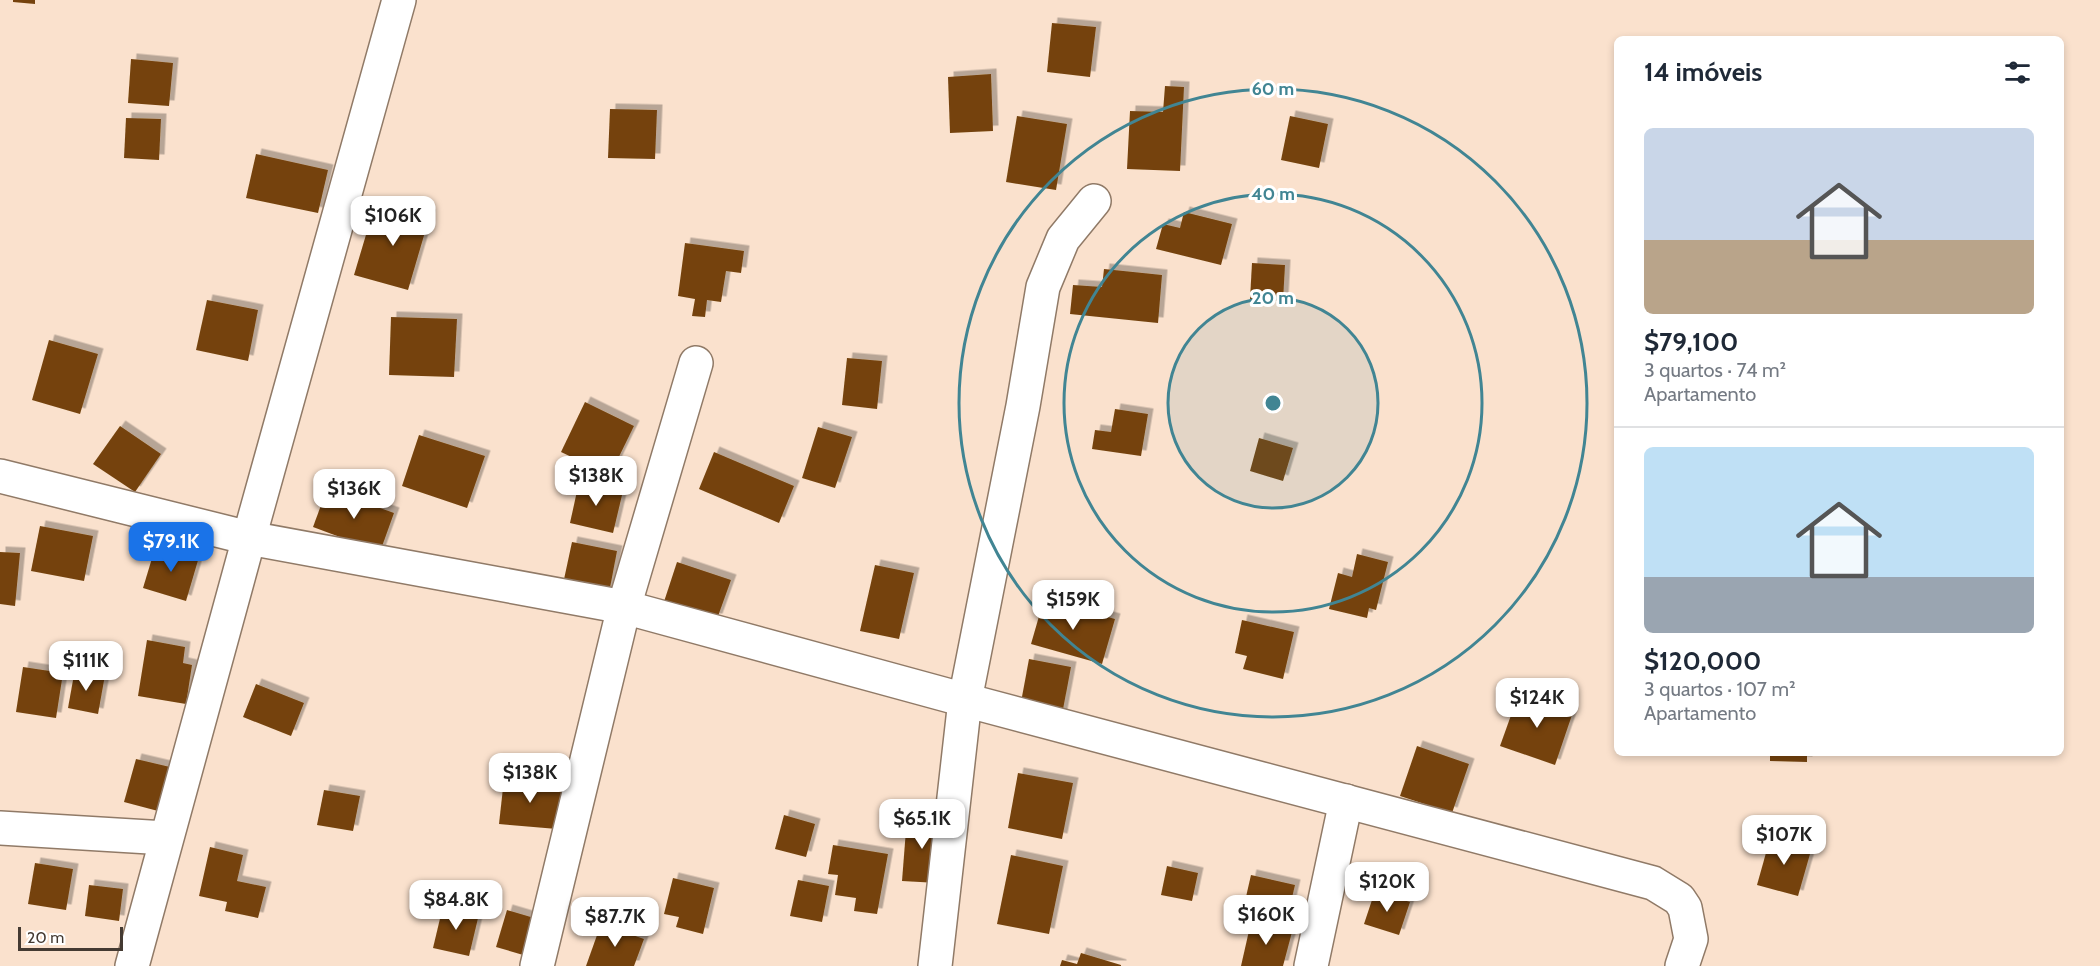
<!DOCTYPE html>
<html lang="pt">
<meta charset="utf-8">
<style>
:root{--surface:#fff;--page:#f2f2f3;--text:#1f2937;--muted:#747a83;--line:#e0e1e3;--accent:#1a73e8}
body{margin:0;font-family:Cabin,sans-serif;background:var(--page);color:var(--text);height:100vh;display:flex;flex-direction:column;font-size:22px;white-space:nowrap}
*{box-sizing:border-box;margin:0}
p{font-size:20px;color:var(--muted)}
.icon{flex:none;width:33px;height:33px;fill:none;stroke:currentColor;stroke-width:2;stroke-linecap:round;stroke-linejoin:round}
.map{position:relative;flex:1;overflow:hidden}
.panel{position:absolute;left:1614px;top:36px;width:450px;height:720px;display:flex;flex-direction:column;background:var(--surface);border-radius:9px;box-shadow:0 3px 9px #0003}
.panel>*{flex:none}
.scale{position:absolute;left:18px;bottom:15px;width:105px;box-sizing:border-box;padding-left:6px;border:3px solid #443a32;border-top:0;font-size:16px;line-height:21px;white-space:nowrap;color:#443a32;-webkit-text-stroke:4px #fff;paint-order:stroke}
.price{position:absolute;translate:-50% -51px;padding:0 14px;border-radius:12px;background:#fff;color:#222;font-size:20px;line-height:39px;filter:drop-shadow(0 2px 3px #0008)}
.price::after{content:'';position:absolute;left:50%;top:36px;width:18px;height:14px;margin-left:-9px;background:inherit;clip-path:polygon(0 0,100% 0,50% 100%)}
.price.on{background:var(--accent);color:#fff}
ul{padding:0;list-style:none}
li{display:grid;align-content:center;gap:12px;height:318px;padding:0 30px}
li+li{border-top:2px solid var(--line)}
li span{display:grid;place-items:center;height:186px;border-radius:9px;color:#555}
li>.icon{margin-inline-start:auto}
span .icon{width:108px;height:108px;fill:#fffc;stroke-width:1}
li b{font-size:26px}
h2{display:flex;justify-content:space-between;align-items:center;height:72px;padding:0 30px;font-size:26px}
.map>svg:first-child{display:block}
.building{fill:#74430b;filter:url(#shadow)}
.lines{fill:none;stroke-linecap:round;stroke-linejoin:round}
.minor-casing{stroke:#907a67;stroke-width:36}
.minor{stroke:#fff;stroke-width:33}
.ring{fill:none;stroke:#418593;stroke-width:3}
.centre{fill:#418593;stroke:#fff;stroke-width:3}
.ring-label{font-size:18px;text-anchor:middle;font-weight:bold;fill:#418593;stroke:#fff;stroke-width:6;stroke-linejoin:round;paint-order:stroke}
</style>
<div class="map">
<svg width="2100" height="966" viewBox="0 0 2100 966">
<defs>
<filter id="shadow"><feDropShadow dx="5.5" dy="-5.5" stdDeviation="0" flood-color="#0004"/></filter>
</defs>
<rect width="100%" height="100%" fill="#fae1cd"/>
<g class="building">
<polygon points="13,0 35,0 35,4 13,2"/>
<polygon points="1052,23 1096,27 1090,77 1047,72"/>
<polygon points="131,59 173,63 169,106 128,103"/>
<polygon points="991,74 993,131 950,133 948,77"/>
<polygon points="1165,86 1184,87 1180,171 1127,169 1130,111 1163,112"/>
<polygon points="610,109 657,110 655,159 608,158"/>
<polygon points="1017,116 1067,124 1056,190 1006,182"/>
<polygon points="1290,116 1328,124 1319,168 1281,160"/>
<polygon points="126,118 161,119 159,160 124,158"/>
<polygon points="256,154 328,170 318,213 246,198"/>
<polygon points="389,204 430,215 408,290 354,275 371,218 384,221"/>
<polygon points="1184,212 1232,224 1221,265 1156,249 1163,224 1180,228"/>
<polygon points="685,243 744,251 741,273 726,271 721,302 707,300 705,317 692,316 695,299 678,296"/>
<polygon points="1252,263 1285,265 1283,301 1250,299"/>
<polygon points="1104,269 1162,275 1158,323 1070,314 1073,285 1102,287"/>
<polygon points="207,300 258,310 248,361 196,350"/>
<polygon points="391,317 457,319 454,377 389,375"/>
<polygon points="49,340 98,354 80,414 32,400"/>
<polygon points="847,358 882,361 877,409 842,405"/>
<polygon points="585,402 634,426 610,475 561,452"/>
<polygon points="1115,409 1148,414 1141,456 1092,449 1095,430 1111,432"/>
<polygon points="120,426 161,454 135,492 93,464"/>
<polygon points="818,427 852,437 835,488 802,478"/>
<polygon points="419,435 485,456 467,508 402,486"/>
<polygon points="1259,438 1293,448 1283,481 1250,471"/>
<polygon points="714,452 794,486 779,523 699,489"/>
<polygon points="579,482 623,491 613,533 570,523"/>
<polygon points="327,489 394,513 380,552 313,527"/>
<polygon points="40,526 93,536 84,581 31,571"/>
<polygon points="572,542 617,551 609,593 563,584"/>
<polygon points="156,545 199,557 186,601 143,588"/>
<polygon points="0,552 20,553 15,606 0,604"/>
<polygon points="1357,554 1388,562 1376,610 1369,608 1367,618 1329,609 1338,573 1352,577"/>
<polygon points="677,562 731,580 717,619 659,617"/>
<polygon points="875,565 914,573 899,639 860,631"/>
<polygon points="1044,599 1115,619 1102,664 1031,644"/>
<polygon points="1242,620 1294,632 1283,679 1243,669 1247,656 1235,653"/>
<polygon points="147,640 185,647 183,663 192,665 186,704 138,696"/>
<polygon points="1029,659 1071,667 1061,720 1019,713"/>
<polygon points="23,667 63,673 56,718 16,712"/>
<polygon points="75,669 105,675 98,714 68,708"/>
<polygon points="256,684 304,703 291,736 243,717"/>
<polygon points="1519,693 1573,712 1555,765 1500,746"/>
<polygon points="1417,746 1469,764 1452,813 1400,796"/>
<polygon points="1770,753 1807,753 1807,762 1770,761"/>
<polygon points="136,759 170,767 158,811 124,802"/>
<polygon points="1018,773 1073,783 1062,839 1008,828"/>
<polygon points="504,779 562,785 557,829 499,824"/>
<polygon points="324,790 360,796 353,831 317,825"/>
<polygon points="784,815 815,824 806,857 775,849"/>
<polygon points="907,817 943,820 938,883 902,881"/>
<polygon points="1771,835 1812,847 1798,896 1757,885"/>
<polygon points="833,845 888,854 877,914 854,911 856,898 835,895 838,875 828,874"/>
<polygon points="210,847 243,855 237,881 266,887 258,918 225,911 227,902 199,896"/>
<polygon points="1011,855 1063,866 1049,934 997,924"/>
<polygon points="35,863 73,869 66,910 28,904"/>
<polygon points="1167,866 1198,873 1192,901 1161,895"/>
<polygon points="1251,875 1295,885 1287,919 1243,910"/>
<polygon points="673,878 714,888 703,934 676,927 679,917 664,914"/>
<polygon points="798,880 829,886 822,922 790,916"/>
<polygon points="89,885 123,889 119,921 85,916"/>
<polygon points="1375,891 1410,902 1399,935 1364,924"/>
<polygon points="443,906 479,914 469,956 433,948"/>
<polygon points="507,910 541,920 530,957 496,947"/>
<polygon points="1251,922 1292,932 1283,966 1241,966"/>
<polygon points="601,924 644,939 634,966 586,966"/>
<polygon points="1081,953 1121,965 1121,966 1060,966 1062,960 1077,964"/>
</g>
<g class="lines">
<g class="minor-casing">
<g id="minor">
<polyline points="0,476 249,538 624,607 965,700 1653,883 1679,899 1685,908 1691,939 1682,966"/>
<polyline points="0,828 166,838"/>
<polyline points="132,966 249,538 399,0"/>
<polyline points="537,966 624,607 696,363"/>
<polyline points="935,966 965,700 1023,406 1043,287 1063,239 1094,201"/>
<polyline points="1311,966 1346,801"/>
</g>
</g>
<use href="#minor" class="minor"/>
</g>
<circle cx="1273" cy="403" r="105" fill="#418593" fill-opacity=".12"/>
<g class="ring">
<circle cx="1273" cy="403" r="105"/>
<circle cx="1273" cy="403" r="209"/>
<circle cx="1273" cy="403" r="314"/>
</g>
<circle cx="1273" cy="403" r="9" class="centre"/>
<g class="ring-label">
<text x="1273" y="95">60 m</text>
<text x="1273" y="200">40 m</text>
<text x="1273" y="304">20 m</text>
</g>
</svg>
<div class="scale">20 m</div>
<b class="price" style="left:393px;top:247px">$106K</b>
<b class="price" style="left:596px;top:507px">$138K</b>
<b class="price" style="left:354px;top:520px">$136K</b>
<b class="price on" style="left:171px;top:573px">$79.1K</b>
<b class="price" style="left:1073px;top:631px">$159K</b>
<b class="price" style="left:86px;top:692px">$111K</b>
<b class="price" style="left:1537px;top:729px">$124K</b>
<b class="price" style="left:530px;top:804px">$138K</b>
<b class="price" style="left:922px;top:850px">$65.1K</b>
<b class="price" style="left:1784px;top:866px">$107K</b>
<b class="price" style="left:1387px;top:913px">$120K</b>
<b class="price" style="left:456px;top:931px">$84.8K</b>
<b class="price" style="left:1266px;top:946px">$160K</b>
<b class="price" style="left:615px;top:948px">$87.7K</b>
<section class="panel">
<h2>14 imóveis<svg class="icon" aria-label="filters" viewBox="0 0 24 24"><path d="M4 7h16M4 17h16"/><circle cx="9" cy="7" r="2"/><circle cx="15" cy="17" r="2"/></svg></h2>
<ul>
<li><span style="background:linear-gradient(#c9d6e8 60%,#b9a48a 0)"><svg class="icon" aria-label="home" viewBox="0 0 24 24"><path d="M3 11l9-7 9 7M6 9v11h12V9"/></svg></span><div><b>$79,100</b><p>3 quartos · 74 m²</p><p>Apartamento</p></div></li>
<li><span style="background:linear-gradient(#bfe0f5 70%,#9aa5b1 0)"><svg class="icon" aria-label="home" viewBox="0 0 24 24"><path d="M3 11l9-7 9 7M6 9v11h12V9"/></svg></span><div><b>$120,000</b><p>3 quartos · 107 m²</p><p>Apartamento</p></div></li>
</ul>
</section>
</div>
